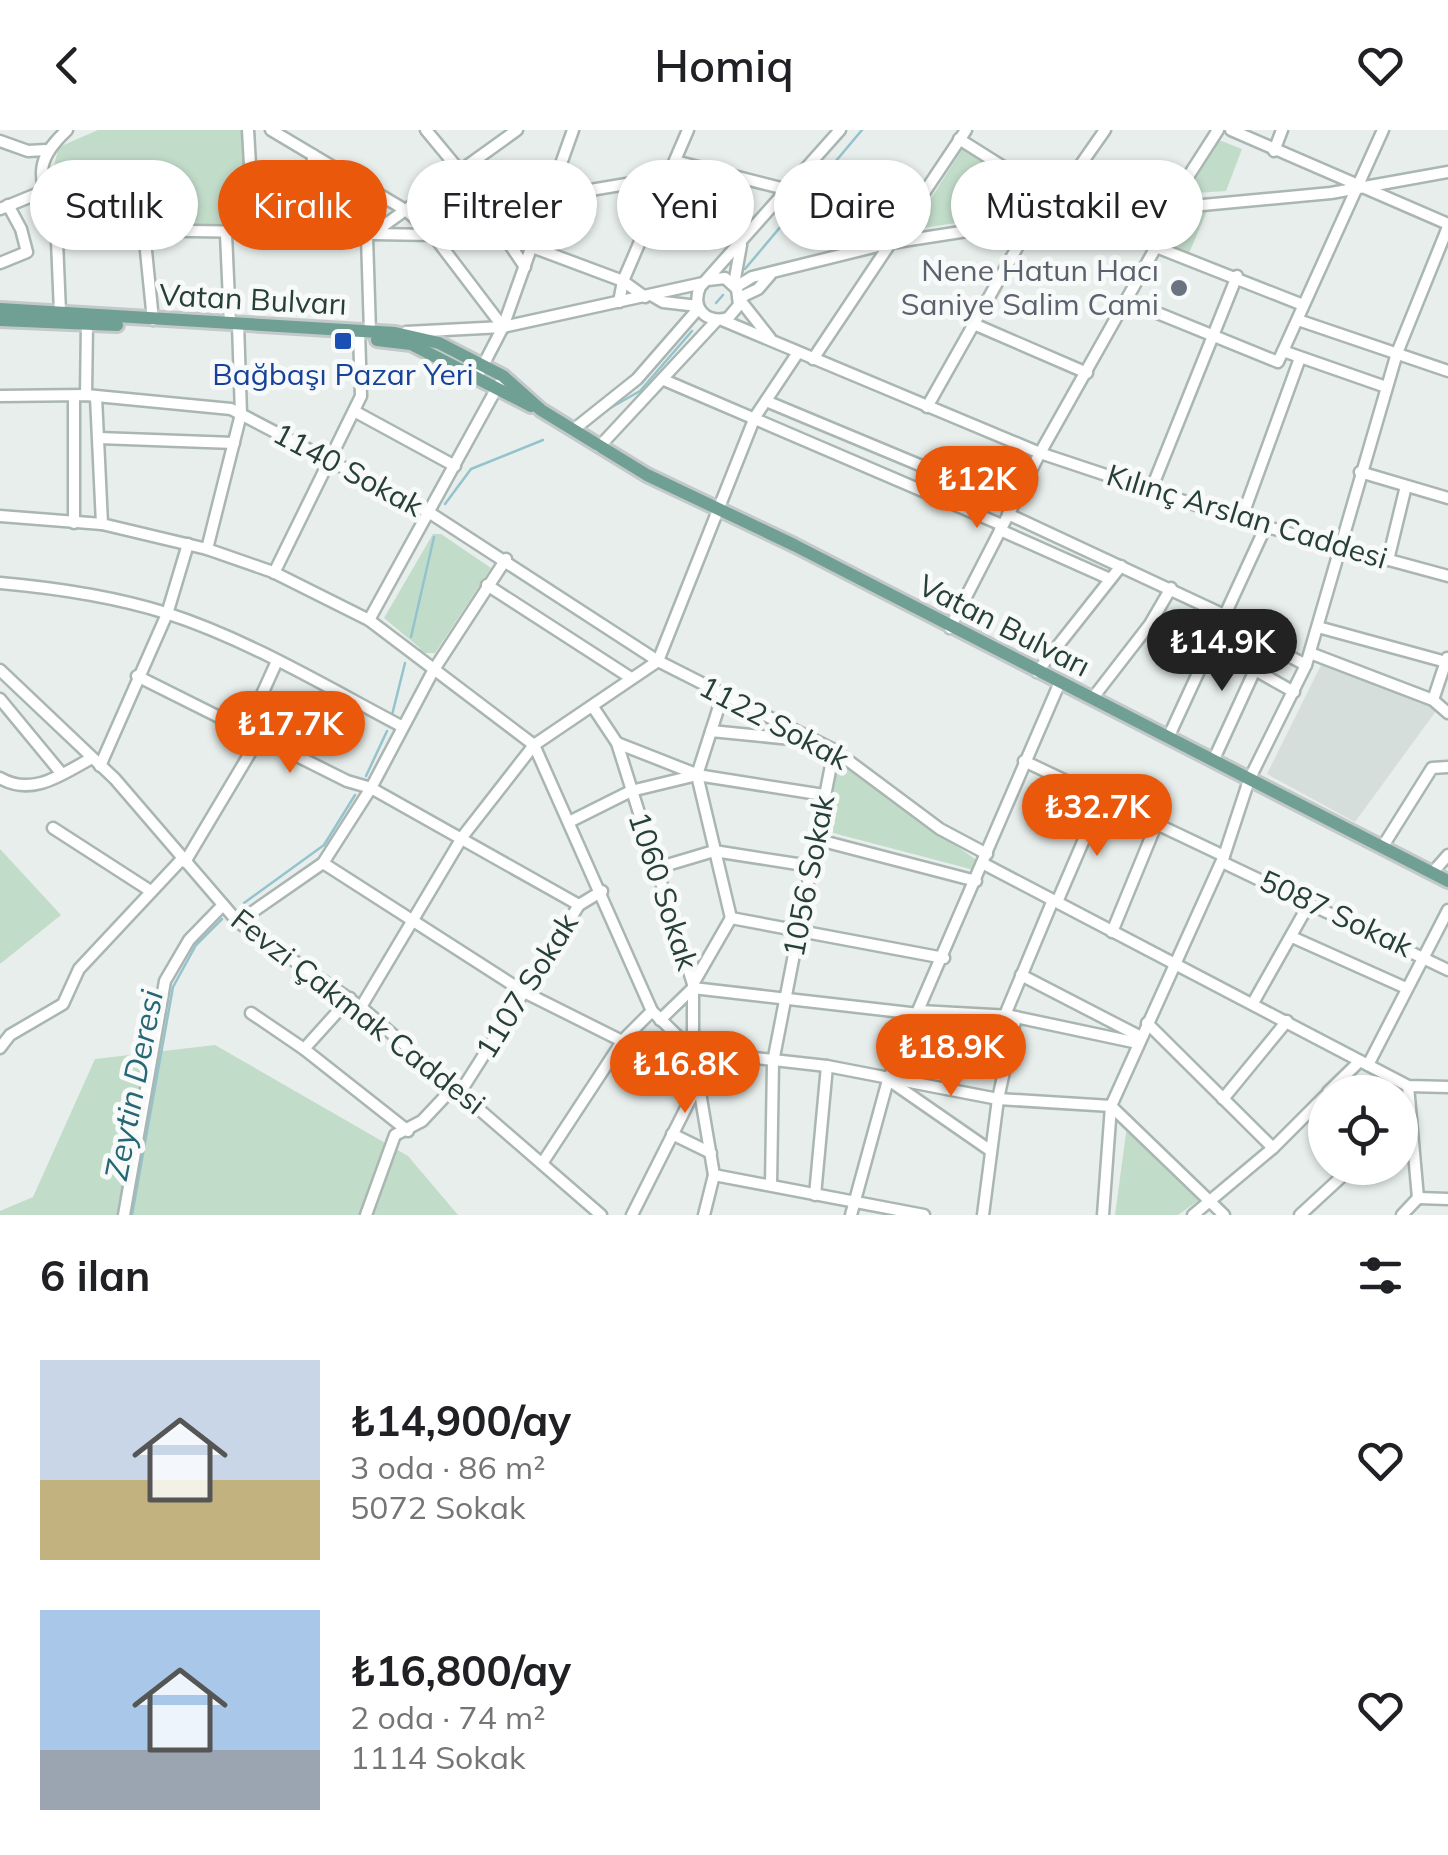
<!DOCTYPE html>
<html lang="tr">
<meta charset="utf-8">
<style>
:root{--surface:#fff;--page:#f2f2f2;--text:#202124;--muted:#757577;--accent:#ea580c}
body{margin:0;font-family:Mulish,sans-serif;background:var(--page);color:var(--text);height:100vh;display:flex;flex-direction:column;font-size:38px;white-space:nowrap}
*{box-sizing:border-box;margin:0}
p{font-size:32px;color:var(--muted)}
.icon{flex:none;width:55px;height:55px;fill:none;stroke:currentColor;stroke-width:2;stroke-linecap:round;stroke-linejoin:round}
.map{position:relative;height:1085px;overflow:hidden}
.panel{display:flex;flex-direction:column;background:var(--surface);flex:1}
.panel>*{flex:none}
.banner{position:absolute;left:30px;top:30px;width:1390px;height:90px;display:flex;gap:20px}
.buttons{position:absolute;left:1308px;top:945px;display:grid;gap:20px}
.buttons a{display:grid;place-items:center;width:110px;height:110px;border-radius:50%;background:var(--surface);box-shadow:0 2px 8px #0004;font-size:50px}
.price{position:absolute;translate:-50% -85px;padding:0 22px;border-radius:35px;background:var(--accent);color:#fff;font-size:32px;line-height:65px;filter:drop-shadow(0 2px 5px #0008)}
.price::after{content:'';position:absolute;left:50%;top:60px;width:30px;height:22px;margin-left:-15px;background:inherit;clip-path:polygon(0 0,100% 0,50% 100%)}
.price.selected{background:#222;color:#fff}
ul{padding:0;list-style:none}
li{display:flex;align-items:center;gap:30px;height:250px;padding:0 40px}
li span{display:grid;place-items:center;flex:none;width:280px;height:200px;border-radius:0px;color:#555}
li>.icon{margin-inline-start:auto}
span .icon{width:120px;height:120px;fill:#fffc;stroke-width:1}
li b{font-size:42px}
h2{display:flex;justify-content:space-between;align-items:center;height:120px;padding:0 40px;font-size:42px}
.pill{padding:0 35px;border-radius:45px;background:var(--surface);box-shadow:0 2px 8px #0004;font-size:35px;line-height:90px}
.pill.selected{background:var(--accent);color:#fff}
header{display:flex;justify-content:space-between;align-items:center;height:130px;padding:0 40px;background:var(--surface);font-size:45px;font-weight:600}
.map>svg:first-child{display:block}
.built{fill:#d5deda}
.green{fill:#c2dcca}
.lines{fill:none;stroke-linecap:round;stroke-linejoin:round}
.stream{stroke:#95c3cd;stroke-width:2.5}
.minor-casing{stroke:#aab6b2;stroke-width:15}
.major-casing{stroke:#c3c9c8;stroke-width:18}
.minor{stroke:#fff;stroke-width:10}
.major{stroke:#709f94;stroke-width:12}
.worship-dot{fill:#6b7280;stroke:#f7faf9;stroke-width:4}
.transit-dot{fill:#1a4fb4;stroke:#f7faf9;stroke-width:4}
.labels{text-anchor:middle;stroke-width:10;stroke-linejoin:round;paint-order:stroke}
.worship-label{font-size:30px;fill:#5b616d;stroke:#f7faf9;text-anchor:end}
.street-label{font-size:30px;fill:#273f39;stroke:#f7faf9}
.transit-label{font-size:30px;fill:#164399;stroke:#f7faf9}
.water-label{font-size:32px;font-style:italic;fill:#266776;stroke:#f7faf9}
</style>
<header><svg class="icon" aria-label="back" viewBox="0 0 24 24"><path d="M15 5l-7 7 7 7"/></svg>Homiq<svg class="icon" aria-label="heart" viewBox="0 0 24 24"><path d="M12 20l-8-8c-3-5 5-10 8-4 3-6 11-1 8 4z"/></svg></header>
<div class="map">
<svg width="1448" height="1085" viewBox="0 0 1448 1085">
<rect width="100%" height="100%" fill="#e7eeeb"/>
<polygon class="built" points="1322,533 1427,573 1436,581 1355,692 1267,644"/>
<g class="green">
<path d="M 98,0 L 241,0 L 247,95 C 213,94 80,97 60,78 C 46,64 54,34 59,17 Z"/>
<polygon points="1219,10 1242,19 1226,61 1195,63 1194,51"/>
<polygon points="963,18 1045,70 1046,79 917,99 916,92"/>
<polygon points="1207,81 1189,123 1134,100 1135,90"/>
<polygon points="433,404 441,404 491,438 435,523 419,523 420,518 384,488"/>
<polygon points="847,638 975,729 974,740 822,700 838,639"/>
<polygon points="0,719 61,785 0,834"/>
<polygon points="215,915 408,1026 458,1085 0,1085 0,1081 33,1067 95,929"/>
<polygon points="1127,996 1199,1070 1178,1085 1115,1085"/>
</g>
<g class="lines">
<g class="stream">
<polyline points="745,139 862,0"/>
<polyline points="716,173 723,165"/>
<polyline points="605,281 640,261 692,201"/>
<polyline points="445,374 471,339 543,310"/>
<polyline points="411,507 434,407"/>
<polyline points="392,585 405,533"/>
<polyline points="366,646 387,601"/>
<polyline points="244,773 324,715 355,665"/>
<polyline points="132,1085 173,857 196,815 222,789"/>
</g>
<g class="minor-casing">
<g id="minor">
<polyline points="248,0 254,105"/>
<polyline points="271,0 407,81 433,105 503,197"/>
<polyline points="426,0 460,41 525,137"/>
<polyline points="1231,0 1448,94"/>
<polyline points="959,9 1056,70"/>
<polyline points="0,11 28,21 46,20"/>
<polyline points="1274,21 1282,0"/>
<polyline points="675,31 789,60"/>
<polyline points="549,67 668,47"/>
<polyline points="1168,78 1218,0"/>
<polyline points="0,79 44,61"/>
<polyline points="1097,86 1156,117 1303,175"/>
<polyline points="56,87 64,93 128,100 433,105"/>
<polyline points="1060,87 1056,70 1105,0"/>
<polyline points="144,101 153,190"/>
<polyline points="226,104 230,193"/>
<polyline points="372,104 517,0"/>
<polyline points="310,106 313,25"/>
<polyline points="367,107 370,202"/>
<polyline points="532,117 623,151 645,167"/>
<polyline points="0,133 27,122 21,99 8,75"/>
<path d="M 708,150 L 725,148 L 737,159 L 739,175 L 728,188 C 706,194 691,178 700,157 L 840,0"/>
<polyline points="734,154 741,115"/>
<polyline points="736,157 752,147 890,113 1032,91 1331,63 1448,42"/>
<polyline points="651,165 663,172 698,176"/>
<polyline points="739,168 758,159 770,145"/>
<polyline points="740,170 770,208"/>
<polyline points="1128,171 1278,232 1383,0"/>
<polyline points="619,172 623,151 688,0"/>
<path d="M 60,182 L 56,87 L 50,83 C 39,43 35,30 67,0"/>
<polyline points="722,190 1040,323 1241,390 1448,446"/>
<polyline points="1298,190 1448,241"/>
<polyline points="976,195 1087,243"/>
<polyline points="406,202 503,197 703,153"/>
<polyline points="1283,221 1386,257"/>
<polyline points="813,229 966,0"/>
<polyline points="476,249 503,197 573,0"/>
<polyline points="664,250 1002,395"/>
<polyline points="86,265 87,193 91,188"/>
<polyline points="0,266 86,265 231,279 430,383 658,531 834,620 940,699 987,724"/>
<polyline points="74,266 74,393"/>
<polyline points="96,267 102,394"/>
<polyline points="766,271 1013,374"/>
<polyline points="927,277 1032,91"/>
<polyline points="354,281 455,336"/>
<polyline points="573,300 637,249 698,179"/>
<polyline points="99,308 234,313"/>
<polyline points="599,317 717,190"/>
<polyline points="1360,342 1448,368"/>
<polyline points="1151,360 1237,146"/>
<polyline points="1008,384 1220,483 1222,491 1306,535"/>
<polyline points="0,386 102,394 207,419 273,442 369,490 534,615 652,881 693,921 827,936 998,969 1111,976 1224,1085"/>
<polyline points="1241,390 1300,228"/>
<polyline points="1000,400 1110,449"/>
<polyline points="207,419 241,284 238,194"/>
<polyline points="1388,430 1406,356"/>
<polyline points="274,443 361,266 359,201"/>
<path d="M 0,453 C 56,458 112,466 166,483 C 247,509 325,556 401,596"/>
<polyline points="487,455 631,548"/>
<polyline points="369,490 499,254"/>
<polyline points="1318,497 1446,532"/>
<polyline points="950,498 1040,323 1156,117"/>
<polyline points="1310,523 1433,570 1448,583"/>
<polyline points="0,540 115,649 238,792 361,877 601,1085"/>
<polyline points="1255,540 1294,562"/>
<polyline points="1037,542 1121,436"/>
<polyline points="137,546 347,651 371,658 579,775"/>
<polyline points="723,564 697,645 731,788"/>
<polyline points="0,569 62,644"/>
<polyline points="1092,569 1150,494 1171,458"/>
<polyline points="1433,570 1447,528"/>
<polyline points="593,577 617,613 693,854 693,921 714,1045 704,1085"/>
<polyline points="711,601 811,611"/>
<polyline points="245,602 277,531"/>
<polyline points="1168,608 1266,396"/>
<polyline points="617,613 696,644"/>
<polyline points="1214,629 1266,516"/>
<polyline points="1024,631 1224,726"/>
<polyline points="100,636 167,484 188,414"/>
<path d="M 0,648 C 33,667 62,644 92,628"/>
<polyline points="571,691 631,661 697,645 824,665"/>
<polyline points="53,698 149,760"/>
<polyline points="815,709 976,751"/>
<polyline points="1383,716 1432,638 1448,637"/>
<polyline points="185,732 259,608"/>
<polyline points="1222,732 1448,840"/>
<polyline points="323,733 524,862 700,950 632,1085"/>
<polyline points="984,734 1408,956 1448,957"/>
<polyline points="657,738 714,721 810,736"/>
<polyline points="1433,742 1448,725"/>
<polyline points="1057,772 1101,670"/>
<polyline points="731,788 944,828"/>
<polyline points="238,792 323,733 371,658 433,541 506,429"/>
<polyline points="1112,802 1156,695"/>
<polyline points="1292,807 1406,858"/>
<polyline points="1021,845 1141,907"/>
<polyline points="693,854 731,788"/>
<polyline points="693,858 919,884"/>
<polyline points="350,868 304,919 408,1001"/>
<polyline points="1253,873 1310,772"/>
<polyline points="361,877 463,706 534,615 658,531 755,287 797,224"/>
<polyline points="920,881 1011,886 1138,913"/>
<polyline points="251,883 304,919"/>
<polyline points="1005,885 1053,770"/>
<polyline points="660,890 693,858"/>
<polyline points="1147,893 1273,1018"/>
<polyline points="0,918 10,905 63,874 79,839 182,729"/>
<polyline points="1368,935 1448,780"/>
<polyline points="893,953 991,1021"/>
<polyline points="1408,956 1418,1068"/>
<polyline points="461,961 579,775 602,761"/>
<polyline points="1328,962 1360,931"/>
<polyline points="1223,969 1287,891"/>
<polyline points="672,1004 711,1023"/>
<polyline points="543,1032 623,910 652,881"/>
<polyline points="714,1045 924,1085"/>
<polyline points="771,1055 773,932 834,620"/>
<polyline points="815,1065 827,936"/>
<polyline points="1418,1068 1448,1069"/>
<polyline points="124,1085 165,851 189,810 223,775"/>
<polyline points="366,1085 395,1005 422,991 453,958"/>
<polyline points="851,1085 888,950 1060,552"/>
<polyline points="983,1085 998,969 1016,887"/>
<polyline points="1103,1085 1111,976 1224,726 1249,650 1306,535 1397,223 1448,97"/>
<polyline points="1193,1085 1273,1018 1325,966"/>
<polyline points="1300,1085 1351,1038"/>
<polyline points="1402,1085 1418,1068"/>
</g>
</g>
<g class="major-casing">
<g id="major">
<polyline points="0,179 395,203 439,213 503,246 541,280 647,345 794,415 1448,751"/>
<polyline points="0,190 117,195"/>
<polyline points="377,210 411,214 531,276"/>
</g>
</g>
<use href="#minor" class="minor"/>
<use href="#major" class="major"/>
</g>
<circle class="worship-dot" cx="1179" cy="158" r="10"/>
<rect class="transit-dot" x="333" y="201" width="20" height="20" rx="5"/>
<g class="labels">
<g class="worship-label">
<text x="1159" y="151">Nene Hatun Hacı<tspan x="1159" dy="34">Saniye Salim Cami</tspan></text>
</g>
<g class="street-label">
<text transform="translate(253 170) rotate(3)" y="10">Vatan Bulvarı</text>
<text transform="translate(348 340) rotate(28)" y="10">1140 Sokak</text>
<text transform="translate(1247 387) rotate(17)" y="10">Kılınç Arslan Caddesi</text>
<text transform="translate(1004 496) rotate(27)" y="10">Vatan Bulvarı</text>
<text transform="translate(774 593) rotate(28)" y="10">1122 Sokak</text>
<text transform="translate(809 746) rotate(-79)" y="10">1056 Sokak</text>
<text transform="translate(663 761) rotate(72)" y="10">1060 Sokak</text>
<text transform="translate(1336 784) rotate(25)" y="10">5087 Sokak</text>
<text transform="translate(527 856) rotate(-58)" y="10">1107 Sokak</text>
<text transform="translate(358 882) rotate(38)" y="10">Fevzi Çakmak Caddesi</text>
</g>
<g class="transit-label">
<text x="343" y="255">Bağbaşı Pazar Yeri</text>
</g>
<g class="water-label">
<text transform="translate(134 955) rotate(-79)" y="11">Zeytin Deresi</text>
</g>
</g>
</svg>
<div class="buttons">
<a><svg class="icon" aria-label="locate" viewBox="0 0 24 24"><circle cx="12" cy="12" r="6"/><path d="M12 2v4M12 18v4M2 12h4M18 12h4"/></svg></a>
</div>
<b class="price" style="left:977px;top:401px">₺12K</b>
<b class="price selected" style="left:1222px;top:564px">₺14.9K</b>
<b class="price" style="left:290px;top:646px">₺17.7K</b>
<b class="price" style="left:1097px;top:729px">₺32.7K</b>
<b class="price" style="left:951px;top:969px">₺18.9K</b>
<b class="price" style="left:685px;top:986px">₺16.8K</b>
<div class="banner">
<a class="pill">Satılık</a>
<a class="pill selected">Kiralık</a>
<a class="pill">Filtreler</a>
<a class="pill">Yeni</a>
<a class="pill">Daire</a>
<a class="pill">Müstakil ev</a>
</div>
</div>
<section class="panel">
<h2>6 ilan<svg class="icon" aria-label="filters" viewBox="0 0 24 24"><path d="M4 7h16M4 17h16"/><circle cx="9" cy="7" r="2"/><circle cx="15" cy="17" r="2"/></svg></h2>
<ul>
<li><span style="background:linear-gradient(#c9d6e8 60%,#c2b280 0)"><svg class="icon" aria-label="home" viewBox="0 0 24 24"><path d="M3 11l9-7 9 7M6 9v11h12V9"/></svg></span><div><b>₺14,900/ay</b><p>3 oda · 86 m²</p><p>5072 Sokak</p></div><svg class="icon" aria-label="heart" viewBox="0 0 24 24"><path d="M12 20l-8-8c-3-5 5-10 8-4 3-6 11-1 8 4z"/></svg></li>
<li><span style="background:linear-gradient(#a9c7e8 70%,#9aa5b1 0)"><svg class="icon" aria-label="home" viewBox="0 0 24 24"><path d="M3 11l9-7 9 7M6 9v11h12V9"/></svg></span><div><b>₺16,800/ay</b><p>2 oda · 74 m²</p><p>1114 Sokak</p></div><svg class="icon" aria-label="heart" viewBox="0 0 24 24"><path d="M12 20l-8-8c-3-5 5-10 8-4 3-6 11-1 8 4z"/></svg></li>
</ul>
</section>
